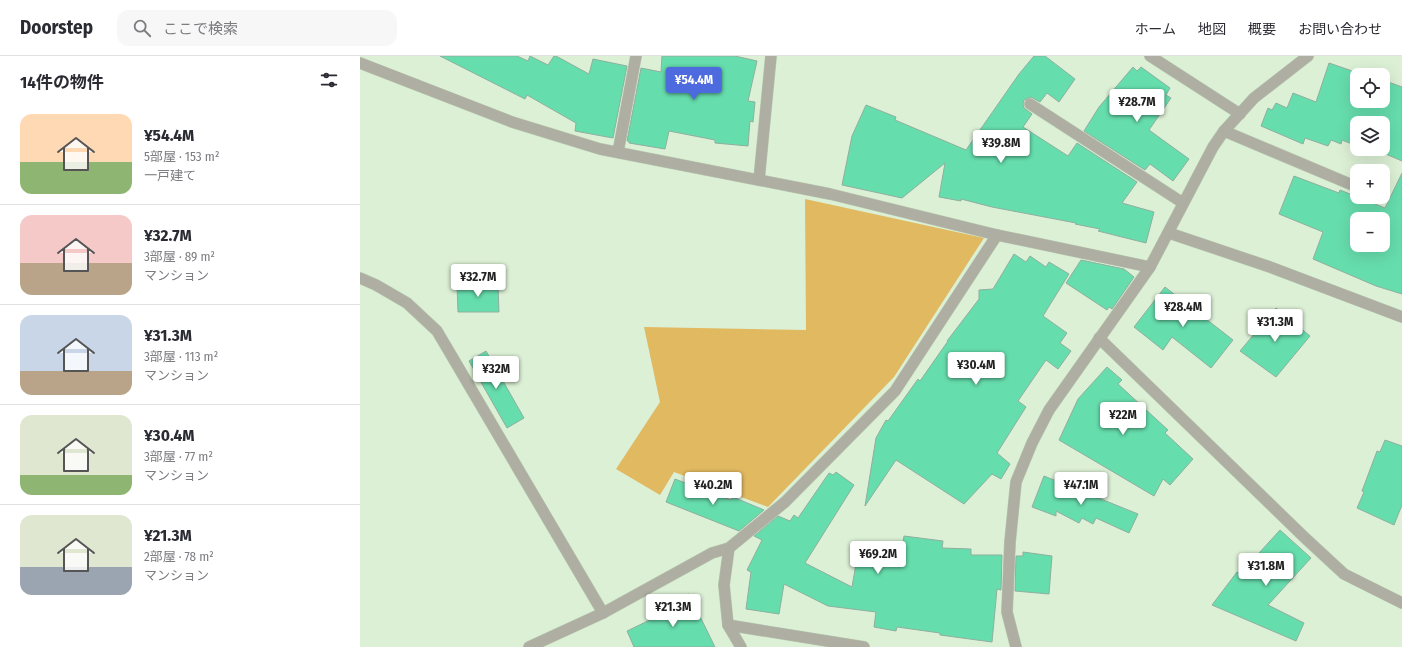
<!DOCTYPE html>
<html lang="ja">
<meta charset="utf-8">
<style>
:root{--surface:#fff;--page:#f7f7f7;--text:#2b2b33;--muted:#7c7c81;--line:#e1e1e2;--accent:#4d6adf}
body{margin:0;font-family:"Fira Sans Condensed","Noto Sans JP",sans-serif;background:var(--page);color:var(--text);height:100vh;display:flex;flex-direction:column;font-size:15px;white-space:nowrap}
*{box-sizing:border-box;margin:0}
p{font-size:13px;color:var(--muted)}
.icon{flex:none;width:22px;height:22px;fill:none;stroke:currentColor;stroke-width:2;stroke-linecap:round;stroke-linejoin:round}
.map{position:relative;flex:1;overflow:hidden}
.drawer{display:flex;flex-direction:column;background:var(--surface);width:360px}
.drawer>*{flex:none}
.buttons{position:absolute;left:990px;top:12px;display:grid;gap:8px}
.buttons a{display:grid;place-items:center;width:40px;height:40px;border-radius:8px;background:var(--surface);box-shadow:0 4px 16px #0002;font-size:20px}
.price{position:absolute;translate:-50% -34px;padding:0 9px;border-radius:4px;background:#fff;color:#222;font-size:13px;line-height:26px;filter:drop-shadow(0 1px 2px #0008)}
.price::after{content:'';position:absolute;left:50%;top:24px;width:12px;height:9px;margin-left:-6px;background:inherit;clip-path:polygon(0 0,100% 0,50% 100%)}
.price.current{background:var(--accent);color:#fff}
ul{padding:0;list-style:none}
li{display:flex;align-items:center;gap:12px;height:100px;padding:0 20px}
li+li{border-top:1px solid var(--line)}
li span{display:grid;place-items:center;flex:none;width:112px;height:80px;border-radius:12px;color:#555}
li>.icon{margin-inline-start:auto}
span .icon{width:48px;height:48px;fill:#fffc;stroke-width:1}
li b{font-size:17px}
h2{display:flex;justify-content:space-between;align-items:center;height:48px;padding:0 20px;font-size:17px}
header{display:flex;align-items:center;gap:24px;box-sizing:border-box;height:56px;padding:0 20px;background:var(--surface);border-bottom:1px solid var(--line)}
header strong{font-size:19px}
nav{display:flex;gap:22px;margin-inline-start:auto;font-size:14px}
.search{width:280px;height:36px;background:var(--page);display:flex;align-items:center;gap:10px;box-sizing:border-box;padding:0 14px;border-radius:12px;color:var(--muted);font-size:15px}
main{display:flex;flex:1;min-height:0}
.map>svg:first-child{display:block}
.green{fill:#e1b960}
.building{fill:#66ddad;stroke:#8faf9f;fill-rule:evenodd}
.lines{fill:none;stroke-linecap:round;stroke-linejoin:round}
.service-casing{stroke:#baccb4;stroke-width:12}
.minor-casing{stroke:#baccb4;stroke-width:12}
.service{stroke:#aeafa2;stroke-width:11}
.minor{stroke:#aeafa2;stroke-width:11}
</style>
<header>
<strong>Doorstep</strong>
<div class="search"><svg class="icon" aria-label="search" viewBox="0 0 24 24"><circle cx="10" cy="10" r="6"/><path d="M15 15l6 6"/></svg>ここで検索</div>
<nav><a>ホーム</a><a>地図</a><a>概要</a><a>お問い合わせ</a></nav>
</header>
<main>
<section class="drawer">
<h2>14件の物件<svg class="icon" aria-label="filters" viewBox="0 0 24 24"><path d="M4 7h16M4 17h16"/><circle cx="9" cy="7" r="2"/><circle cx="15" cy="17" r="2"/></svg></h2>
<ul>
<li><span style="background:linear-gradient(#ffd9b3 60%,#8fb573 0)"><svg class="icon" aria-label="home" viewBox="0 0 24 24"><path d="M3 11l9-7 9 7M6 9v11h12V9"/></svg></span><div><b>¥54.4M</b><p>5部屋 · 153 m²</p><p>一戸建て</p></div></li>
<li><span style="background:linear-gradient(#f6c9c9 60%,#b9a48a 0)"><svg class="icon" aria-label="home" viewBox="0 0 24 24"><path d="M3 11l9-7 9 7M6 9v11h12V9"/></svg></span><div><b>¥32.7M</b><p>3部屋 · 89 m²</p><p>マンション</p></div></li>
<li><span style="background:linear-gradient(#c9d6e8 70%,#b9a48a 0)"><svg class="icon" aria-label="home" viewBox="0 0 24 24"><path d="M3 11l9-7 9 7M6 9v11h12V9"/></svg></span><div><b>¥31.3M</b><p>3部屋 · 113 m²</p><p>マンション</p></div></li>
<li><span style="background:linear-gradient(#dfe7d0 75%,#8fb573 0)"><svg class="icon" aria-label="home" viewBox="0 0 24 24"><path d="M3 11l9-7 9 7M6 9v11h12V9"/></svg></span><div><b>¥30.4M</b><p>3部屋 · 77 m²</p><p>マンション</p></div></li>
<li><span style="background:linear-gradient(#dfe7d0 65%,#9aa5b1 0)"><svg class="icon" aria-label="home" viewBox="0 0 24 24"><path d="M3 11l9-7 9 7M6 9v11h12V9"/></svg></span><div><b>¥21.3M</b><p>2部屋 · 78 m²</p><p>マンション</p></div></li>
</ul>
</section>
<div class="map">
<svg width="1042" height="591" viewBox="0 0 1042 591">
<rect width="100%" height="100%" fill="#dcf0d5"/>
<polygon class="green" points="445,143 624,182 534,321 408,451 314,416 300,439 256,413 300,346 284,271 446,274"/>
<g class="building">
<polygon points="80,0 157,0 168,5 170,0 188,9 194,0 196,0 229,18 233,3 267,10 253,82 215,75 216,67 167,39 165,43"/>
<polygon points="302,0 375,0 397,5 388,45 395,46 393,66 390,65 388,90 355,87 355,84 309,75 305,93 269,87 269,85 267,85 281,12 301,16"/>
<polygon points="674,0 685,0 715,23 699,46 687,37 680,46 671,41 664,44 663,48 664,52 672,58 663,71 708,100 717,87 777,126 762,147 794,156 786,187 738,175 740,173 715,168 716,167 632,151 601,143 601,145 579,141 585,107 542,142 482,129 492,80 506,49 536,61 535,64 606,94 659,18"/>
<polygon points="969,7 1004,19 997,19 997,45 1023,45 1023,24 1042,31 1042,105 1014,93 1023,93 1023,67 997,67 997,90 982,84 981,88 971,84 968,90 945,82 943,88 901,70 908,52 912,54 916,47 927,52 933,37 956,46"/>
<polygon points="773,11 777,15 781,11 810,32 806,39 811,42 789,74 829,103 813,125 790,108 785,114 724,75 739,51"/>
<path d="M 1042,117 L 1042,238 L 1016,230 L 953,203 L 963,176 L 919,158 L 934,120 L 979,137 L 980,134 L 1025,152 ZM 997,163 L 1023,163 L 1023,189 L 997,189 Z"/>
<polygon points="654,198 666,206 670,200 686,211 689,206 709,218 683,260 707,277 700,287 711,295 698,313 686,304 658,345 666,351 637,397 650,408 641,423 632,418 604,448 536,404 505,450 516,382 526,364 528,365 558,323 560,325 588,285 587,285 619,243 619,234 633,233"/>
<polygon points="721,204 764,213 774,221 752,253 749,251 747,254 706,227"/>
<polygon points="97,229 138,229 139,256 98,256"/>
<polygon points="805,231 873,284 851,312 812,281 803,294 774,271"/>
<polygon points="916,252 950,280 916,321 880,295"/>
<polygon points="126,295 164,362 147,372 109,305"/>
<polygon points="747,311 762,324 758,328 808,374 805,377 833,403 810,429 803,423 794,440 699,384 718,343"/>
<polygon points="1025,384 1042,390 1042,449 1034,469 997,452 1004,436 1002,435 1017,395 1020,396"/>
<polygon points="476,416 494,429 445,507 492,531 499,490 541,496 544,480 583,485 582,492 611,493 611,499 642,499 641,534 637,533 632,586 580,579 580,577 537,571 536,575 514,571 516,556 468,550 424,528 419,558 386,553 391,516 387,514 402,484 394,480 418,460 430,465 434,459 438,462 469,417 473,419"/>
<polygon points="684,420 778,458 769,477 736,462 733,468 722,462 719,467 696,455 696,460 672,451"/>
<polygon points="315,423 371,444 373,441 404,454 379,475 306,446"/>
<polygon points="920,474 951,502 908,549 944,567 936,585 852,549 877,516 880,518"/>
<polygon points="663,496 692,500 689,538 655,535 656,500 663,500"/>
<polygon points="329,538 355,591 274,591 267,575 294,562 291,556"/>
</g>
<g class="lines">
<g class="service-casing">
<g id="service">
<polyline points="790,0 880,58"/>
<polyline points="670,48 823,147"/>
<polyline points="864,75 997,131"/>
<polyline points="258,96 276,0"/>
<polyline points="739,282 943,480 984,518 1042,547"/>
<polyline points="368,569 504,591"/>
</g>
</g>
<g class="minor-casing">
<g id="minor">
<polyline points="0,7 152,66 240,93 470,138 637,179 790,211"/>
<polyline points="399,124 411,0"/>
<polyline points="809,177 910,211 1042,261"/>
<polyline points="0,222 16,229 47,247 77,275 243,557"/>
<polyline points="369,492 364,529 368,569 381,591"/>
<polyline points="169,591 243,557 352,497 369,492 425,446 535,335 637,179"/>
<polyline points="656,591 647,556 650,486 656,426 672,387 689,354 790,211 853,91 864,75 894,42 948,0"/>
</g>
</g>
<use href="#service" class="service"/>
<use href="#minor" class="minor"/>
</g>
</svg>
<div class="buttons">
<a><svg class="icon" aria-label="locate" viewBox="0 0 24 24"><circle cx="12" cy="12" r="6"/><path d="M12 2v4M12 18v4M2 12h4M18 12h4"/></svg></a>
<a><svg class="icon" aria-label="layers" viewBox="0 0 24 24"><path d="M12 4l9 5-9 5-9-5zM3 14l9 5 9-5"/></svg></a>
<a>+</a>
<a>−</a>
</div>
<b class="price current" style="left:334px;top:45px">¥54.4M</b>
<b class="price" style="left:777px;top:67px">¥28.7M</b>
<b class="price" style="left:641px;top:108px">¥39.8M</b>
<b class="price" style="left:118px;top:242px">¥32.7M</b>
<b class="price" style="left:823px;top:272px">¥28.4M</b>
<b class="price" style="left:915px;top:287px">¥31.3M</b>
<b class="price" style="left:616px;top:330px">¥30.4M</b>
<b class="price" style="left:136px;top:334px">¥32M</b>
<b class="price" style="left:763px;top:380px">¥22M</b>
<b class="price" style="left:353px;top:450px">¥40.2M</b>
<b class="price" style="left:721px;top:450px">¥47.1M</b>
<b class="price" style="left:518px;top:519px">¥69.2M</b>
<b class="price" style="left:906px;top:531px">¥31.8M</b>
<b class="price" style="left:313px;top:572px">¥21.3M</b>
</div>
</main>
